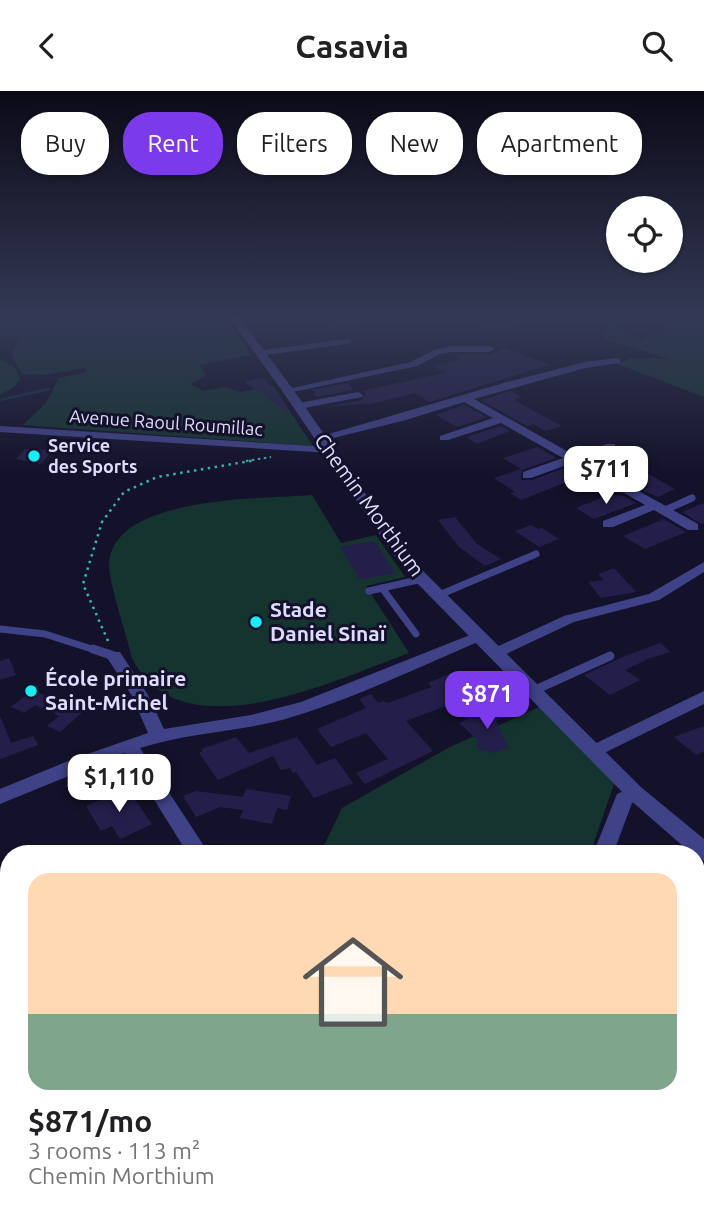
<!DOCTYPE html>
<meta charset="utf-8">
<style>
:root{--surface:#fff;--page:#f6f6f6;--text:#202124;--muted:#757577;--accent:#7c3aed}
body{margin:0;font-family:Ubuntu,sans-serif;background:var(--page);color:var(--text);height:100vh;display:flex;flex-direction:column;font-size:26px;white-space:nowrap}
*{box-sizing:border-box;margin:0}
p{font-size:23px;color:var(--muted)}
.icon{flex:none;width:38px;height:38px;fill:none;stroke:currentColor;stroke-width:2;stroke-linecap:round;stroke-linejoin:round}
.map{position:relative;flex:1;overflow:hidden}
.details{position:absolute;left:0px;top:754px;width:705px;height:387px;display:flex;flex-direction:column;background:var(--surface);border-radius:28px 28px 0 0;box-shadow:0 2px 5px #0004}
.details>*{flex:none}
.hud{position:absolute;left:21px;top:21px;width:663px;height:63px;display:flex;gap:14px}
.tools{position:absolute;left:606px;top:105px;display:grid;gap:14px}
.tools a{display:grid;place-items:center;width:77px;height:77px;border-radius:50%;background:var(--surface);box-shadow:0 2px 5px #0004;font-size:35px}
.price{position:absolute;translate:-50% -60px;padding:0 16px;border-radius:14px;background:#fff;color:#222;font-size:23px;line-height:46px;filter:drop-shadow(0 2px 4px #0008)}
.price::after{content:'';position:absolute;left:50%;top:42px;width:21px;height:16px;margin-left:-10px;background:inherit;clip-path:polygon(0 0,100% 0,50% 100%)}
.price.selected{background:var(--accent);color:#fff}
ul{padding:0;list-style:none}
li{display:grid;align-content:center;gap:14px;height:371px;padding:0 28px}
li span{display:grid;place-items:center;height:217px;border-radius:21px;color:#555}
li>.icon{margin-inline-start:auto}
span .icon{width:126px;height:126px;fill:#fffc;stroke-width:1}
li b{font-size:30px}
.tag{padding:0 24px;border-radius:28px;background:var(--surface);box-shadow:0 2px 5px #0004;font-size:24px;line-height:63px}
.tag.selected{background:var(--accent);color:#fff}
header{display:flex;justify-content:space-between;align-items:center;height:91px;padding:0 28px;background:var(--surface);font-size:32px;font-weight:600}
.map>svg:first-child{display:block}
.green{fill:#153430}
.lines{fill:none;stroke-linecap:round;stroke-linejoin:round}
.stream{stroke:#122d4e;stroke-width:2.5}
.building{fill:#241f4a}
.path-far1{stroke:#36b8a6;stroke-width:2;stroke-dasharray:2.5 3.5;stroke-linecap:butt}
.path{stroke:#36b8a6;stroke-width:2.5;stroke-dasharray:2.5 4.5;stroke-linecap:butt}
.service-far2{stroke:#3f4287;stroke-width:5}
.service-far1{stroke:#3f4287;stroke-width:7}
.service{stroke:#3f4287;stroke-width:9}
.minor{fill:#3f4287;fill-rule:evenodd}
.tertiary{fill:#3f4287;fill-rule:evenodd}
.poi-dot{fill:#11f0f5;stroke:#14122a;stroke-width:2.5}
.labels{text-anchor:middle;stroke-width:6;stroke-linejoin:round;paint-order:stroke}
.far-street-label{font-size:18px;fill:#dedcfe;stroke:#14122a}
.far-poi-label{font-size:18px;font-weight:bold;fill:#dedcfe;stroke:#14122a;text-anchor:start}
.street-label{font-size:21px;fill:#dedcfe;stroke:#14122a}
.poi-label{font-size:21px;font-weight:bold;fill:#dedcfe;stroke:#14122a;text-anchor:start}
</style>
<header><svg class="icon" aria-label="back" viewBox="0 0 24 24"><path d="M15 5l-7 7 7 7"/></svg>Casavia<svg class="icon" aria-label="search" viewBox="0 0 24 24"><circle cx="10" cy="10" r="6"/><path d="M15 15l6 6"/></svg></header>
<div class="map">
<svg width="704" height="1140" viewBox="0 0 704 1140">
<rect width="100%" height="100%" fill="#14122a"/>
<g class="green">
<polygon points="0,226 182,226 186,228 225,226 251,264 200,274 206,285 190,293 203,300 226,296 239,301 273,295 313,355 23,334 46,312 59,287 87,281 85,277 44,284 22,283 12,265 19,247 0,246"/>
<polygon points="308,226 432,226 394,229 386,233 327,237 329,229"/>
<polygon points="462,226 504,226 522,234 493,240 475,233 447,233"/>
<polygon points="644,226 704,226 704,306 617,273 631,267 670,268 604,248 606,232 641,249 668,237"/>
<polygon points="0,268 16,277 20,288 14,296 0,304"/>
<path d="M 312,404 L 341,452 L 376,444 L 405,486 L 366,495 L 409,562 C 337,588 180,665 132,567 C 127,545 109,493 109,474 C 111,404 264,408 312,404 Z"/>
<polygon points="544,614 615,690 590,763 320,763 342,717 450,656"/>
</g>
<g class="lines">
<polyline class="stream" points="0,309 49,298"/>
</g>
<g class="building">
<polygon points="505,257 549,274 429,311 416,302 370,313 322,316 362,309 366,303 362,300 444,282 433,275 460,269 454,264 490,264"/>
<polygon points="264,287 289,318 287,320 244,291"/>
<polygon points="348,292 353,299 316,306 313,299"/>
<polygon points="511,300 522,306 514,309 562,335 546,340 533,333 527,335 481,309"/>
<polygon points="464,314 487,326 457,336 436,324"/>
<polygon points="501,335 510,340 477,353 466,346"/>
<polygon points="537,356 556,367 522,379 521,389 532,389 570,375 582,385 521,409 510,402 515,401 494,387 521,378 503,367"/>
<polygon points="25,358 52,359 41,373 16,368"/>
<polygon points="617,358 619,359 642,371 629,376 605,363"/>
<polygon points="640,378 652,385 675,398 658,406 642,399 649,396 625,383"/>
<polygon points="611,403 624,405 636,412 594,428 576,417"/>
<polygon points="704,412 704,432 701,433 682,421"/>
<polygon points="455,426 477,453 501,468 485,475 458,455 438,429"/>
<polygon points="664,428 686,441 645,458 623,445"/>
<polygon points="531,434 538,438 542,437 559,448 539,456 515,440"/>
<polygon points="374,450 395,482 360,489 340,456"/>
<polygon points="614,477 636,501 601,507 588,491 604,489 598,483"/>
<polygon points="660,552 671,561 650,567 625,579 640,589 610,604 584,584 625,565"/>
<polygon points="9,567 16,584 0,589 0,570"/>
<polygon points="456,580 472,596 444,607 451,613 406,630 433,660 365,693 356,682 388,668 366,642 331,656 317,638 366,617 359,608 371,603 378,612 384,610 387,612 432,596 428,592"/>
<polygon points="33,599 69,616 72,614 85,619 60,641 47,635 59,625 35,614 24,622 11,616"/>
<polygon points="494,616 506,626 496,630 509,657 494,662 477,658 478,649 459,632"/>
<polygon points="0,625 11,652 33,645 38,654 0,668"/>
<polygon points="704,635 704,660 696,664 674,646"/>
<polygon points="236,646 249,662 297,646 317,674 335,667 353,692 314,707 296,681 293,682 290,677 281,679 273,665 218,689 199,662 203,660 201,658"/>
<polygon points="246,698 291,705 287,719 277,717 272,733 240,727 243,719 220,716 196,726 183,705 196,700 243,706"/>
<polygon points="129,700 152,733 120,748 112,735 101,740 86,715 116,702 117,705"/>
</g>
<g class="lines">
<polyline class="path-far1" points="246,370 271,366"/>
<polyline class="path" points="108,550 83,493 102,431 124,401 157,386 256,369"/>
<polyline class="service-far2" points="261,262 349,250"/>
<g class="service-far1">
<polyline points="663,420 692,407"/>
<polyline points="382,497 416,543"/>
<polyline points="369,500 422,488"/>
<polyline points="439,504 536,463"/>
<polyline points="0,538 45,543 98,560"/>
</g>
<g class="service">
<polyline points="93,558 114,565"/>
<polyline points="535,599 610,565"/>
</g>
<g class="minor">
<polygon points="451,255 490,255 495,258 490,261 451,261 440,263 417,275 288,302 283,299 411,271 434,259"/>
<polygon points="617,267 620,268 620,272 585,277 474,308 574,364 607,353 615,353 615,357 583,369 698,433 698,439 688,439 654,419 613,436 603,436 603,430 645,414 572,372 531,387 523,387 523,381 563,367 501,332 448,349 440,349 440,345 493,327 464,311 406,329 321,350 315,347 507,291 585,271"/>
<polygon points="358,301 363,304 362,306 299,318 294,315 299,312"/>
<polygon points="0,335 330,356 336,359 330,362 0,341"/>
<polygon points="704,471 704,481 659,509 574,531 504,564 492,564 490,561 492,558 564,525 649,503"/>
<path d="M 480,540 L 488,545 L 485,548 C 418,576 352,609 282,629 C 235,641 186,642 140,657 L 204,755 L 206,763 L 188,763 L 125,662 L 0,713 L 0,698 L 73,668 L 148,642 L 132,605 L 106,565 L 108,561 L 120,561 L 148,604 L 164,638 L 251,624 L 301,611 Z"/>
<polygon points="704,600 704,613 600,664 588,664 585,660 588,656"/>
<polygon points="635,695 641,697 644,702 641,707 632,712 613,763 593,763 617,703"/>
<polygon points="0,1027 9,1030 9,1055 0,1053"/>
<polygon points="9,1091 9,1130 0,1133 0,1095"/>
<polygon points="227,1132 270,1132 274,1140 230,1140"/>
<polygon points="554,1132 580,1132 580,1140 552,1140"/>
</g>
<polygon class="tertiary" points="229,226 239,226 292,297 403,457 425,482 642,697 704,748 704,770 696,767 696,763 692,763 628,707 413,488 393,463 283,301"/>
</g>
<linearGradient id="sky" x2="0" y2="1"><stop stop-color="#0b0a17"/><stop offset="0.59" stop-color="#343955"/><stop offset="1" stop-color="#343955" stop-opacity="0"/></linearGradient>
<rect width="704" height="385" fill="url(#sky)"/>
<g class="poi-dot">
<circle cx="34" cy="365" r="7"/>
<circle cx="256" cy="531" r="7"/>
<circle cx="31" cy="600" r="7"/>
</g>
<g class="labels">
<g class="far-street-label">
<text transform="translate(166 332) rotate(4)" y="6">Avenue Raoul Roumillac</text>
</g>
<g class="far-poi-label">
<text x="48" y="361">Service<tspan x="48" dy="21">des Sports</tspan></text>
</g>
<g class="street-label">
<text transform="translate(369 414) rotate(54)" y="7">Chemin Morthium</text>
</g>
<g class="poi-label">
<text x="270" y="526">Stade<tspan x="270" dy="24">Daniel Sinaï</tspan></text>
<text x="45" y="595">École primaire<tspan x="45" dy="24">Saint-Michel</tspan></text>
</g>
</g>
</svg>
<div class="tools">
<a><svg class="icon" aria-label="locate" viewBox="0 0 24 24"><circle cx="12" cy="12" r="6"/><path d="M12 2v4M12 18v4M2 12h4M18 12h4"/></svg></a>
</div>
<b class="price" style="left:606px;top:415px">$711</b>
<b class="price selected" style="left:487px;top:640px">$871</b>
<b class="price" style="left:119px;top:723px">$1,110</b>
<div class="hud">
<a class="tag">Buy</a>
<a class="tag selected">Rent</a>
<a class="tag">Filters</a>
<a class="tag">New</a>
<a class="tag">Apartment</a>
</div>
<section class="details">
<ul>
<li><span style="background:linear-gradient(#ffd9b3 65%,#7fa58c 0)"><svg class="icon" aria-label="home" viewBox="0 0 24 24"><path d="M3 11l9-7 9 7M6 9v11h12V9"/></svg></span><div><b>$871/mo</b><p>3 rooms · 113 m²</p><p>Chemin Morthium</p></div></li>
</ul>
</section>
</div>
